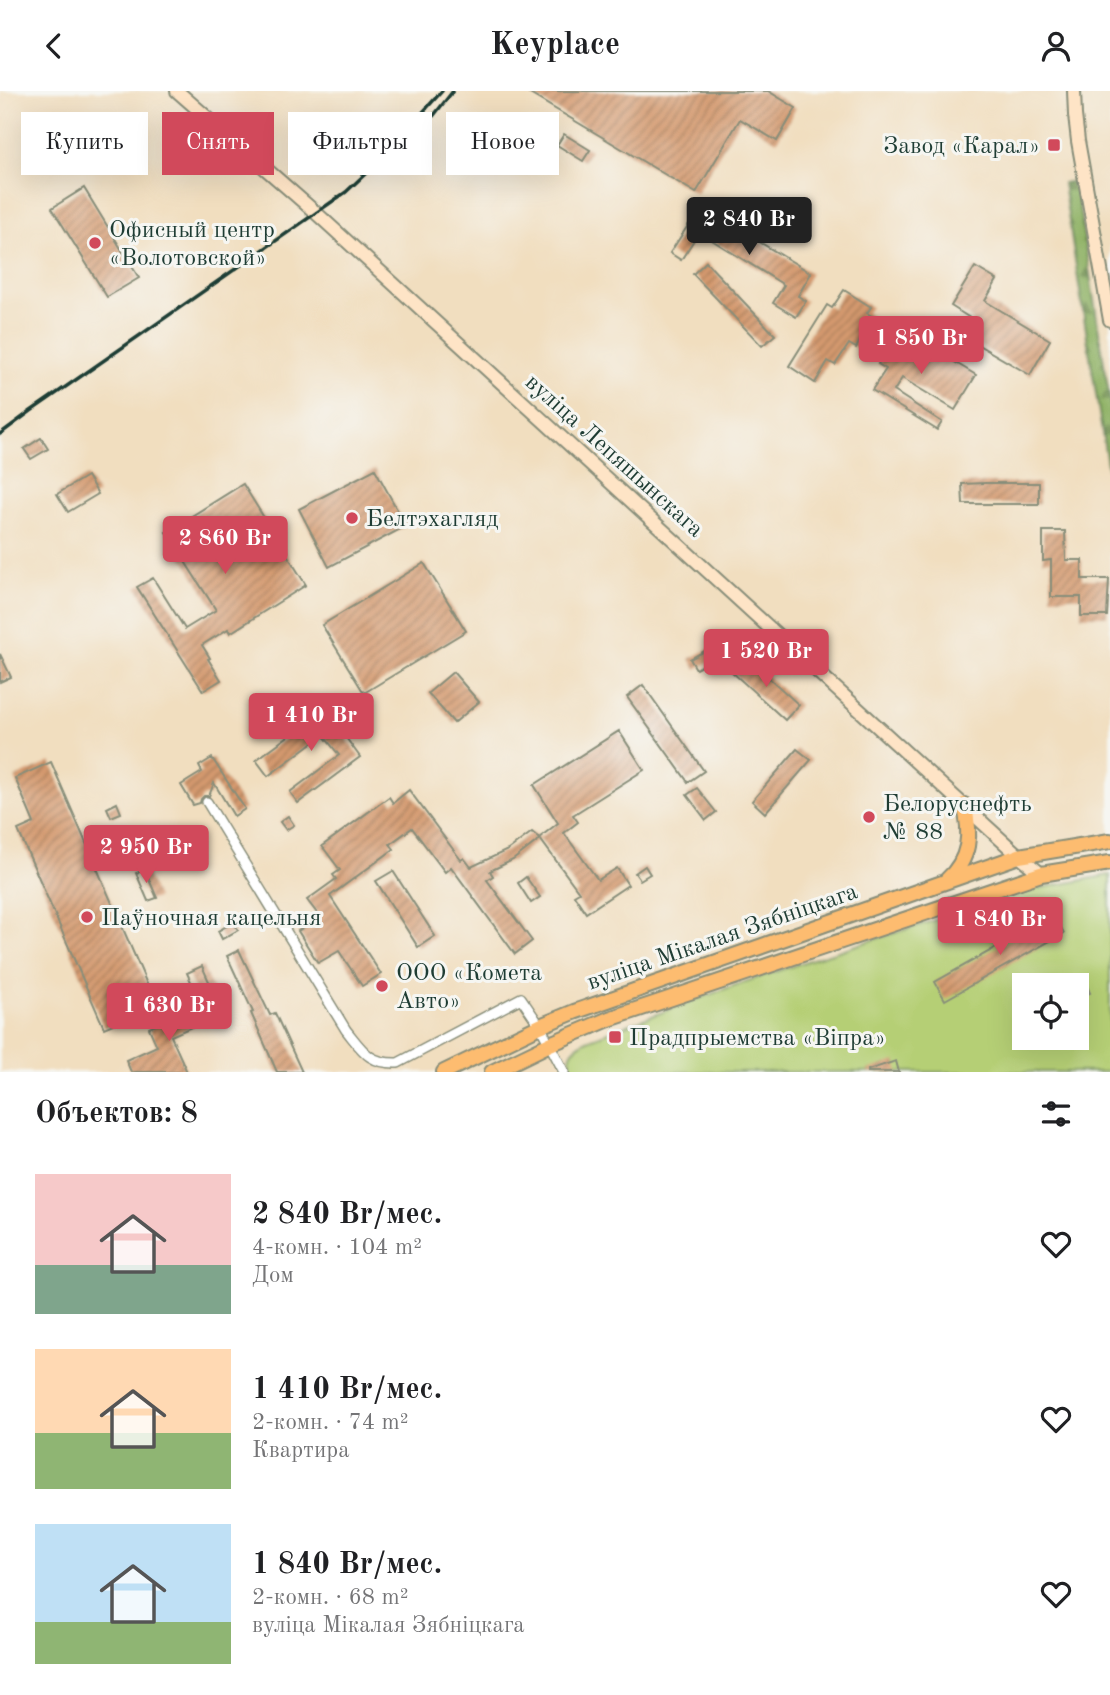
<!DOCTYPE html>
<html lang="ru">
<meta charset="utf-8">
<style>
:root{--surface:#fff;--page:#f2f2f2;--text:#202124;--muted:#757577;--accent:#d1495b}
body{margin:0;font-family:"Old Standard TT",serif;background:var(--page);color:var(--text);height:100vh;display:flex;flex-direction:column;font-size:26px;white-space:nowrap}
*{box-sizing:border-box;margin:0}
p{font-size:23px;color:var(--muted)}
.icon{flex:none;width:38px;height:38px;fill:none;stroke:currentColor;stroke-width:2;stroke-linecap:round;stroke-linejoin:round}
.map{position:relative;height:981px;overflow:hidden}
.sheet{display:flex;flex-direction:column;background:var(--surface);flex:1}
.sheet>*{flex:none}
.banner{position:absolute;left:21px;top:21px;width:700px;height:63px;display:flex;gap:14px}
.tools{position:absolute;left:1012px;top:882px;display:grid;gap:14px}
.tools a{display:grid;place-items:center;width:77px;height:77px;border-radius:0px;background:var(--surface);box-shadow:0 7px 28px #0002;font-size:35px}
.price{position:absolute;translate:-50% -60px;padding:0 16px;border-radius:7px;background:var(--accent);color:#fff;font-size:23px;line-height:46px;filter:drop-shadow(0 2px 4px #0008)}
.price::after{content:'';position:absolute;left:50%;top:42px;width:21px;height:16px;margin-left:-10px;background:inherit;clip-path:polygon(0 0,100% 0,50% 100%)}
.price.on{background:#222;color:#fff}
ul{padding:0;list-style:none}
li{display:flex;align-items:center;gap:21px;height:175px;padding:0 35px}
li span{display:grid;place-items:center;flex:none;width:196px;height:140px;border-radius:0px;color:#555}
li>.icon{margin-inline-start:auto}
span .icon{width:84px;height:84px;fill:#fffc;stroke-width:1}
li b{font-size:30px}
h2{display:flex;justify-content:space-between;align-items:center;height:84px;padding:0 35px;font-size:30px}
.chip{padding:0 24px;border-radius:0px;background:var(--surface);box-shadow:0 7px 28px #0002;font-size:24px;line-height:63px}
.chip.on{background:var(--accent);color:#fff}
header{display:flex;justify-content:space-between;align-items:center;height:91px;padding:0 35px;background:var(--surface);font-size:32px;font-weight:800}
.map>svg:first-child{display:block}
.green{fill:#b5cf75;stroke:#6a8654;stroke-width:2;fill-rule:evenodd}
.forest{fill:url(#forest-firs);stroke:#58784d;stroke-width:2}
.building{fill:url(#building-hatch)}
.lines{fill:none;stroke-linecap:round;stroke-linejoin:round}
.street-casing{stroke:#888e7a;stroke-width:12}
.secondary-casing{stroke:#888e7a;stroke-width:16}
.primary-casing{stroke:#888e7a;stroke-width:18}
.street{stroke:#fff;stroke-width:9}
.secondary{stroke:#fee4c6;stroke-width:12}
.primary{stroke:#fdbc70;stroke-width:14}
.rail{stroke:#1f3d34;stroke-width:3.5}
.poi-dot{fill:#d1495b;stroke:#f6f6f2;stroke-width:2.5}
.labels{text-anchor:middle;stroke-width:6;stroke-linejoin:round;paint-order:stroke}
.poi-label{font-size:24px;fill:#1f3d34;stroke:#f6f6f2;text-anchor:start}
.street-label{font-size:24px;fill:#1f3d34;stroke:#f6f6f2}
</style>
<header><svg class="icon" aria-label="back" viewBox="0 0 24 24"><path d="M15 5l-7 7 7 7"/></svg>Keyplace<svg class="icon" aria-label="person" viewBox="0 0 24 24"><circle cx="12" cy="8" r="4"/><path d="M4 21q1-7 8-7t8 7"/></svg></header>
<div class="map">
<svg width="1110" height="981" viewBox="0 0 1110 981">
<defs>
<pattern id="forest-firs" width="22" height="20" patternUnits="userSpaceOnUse" patternTransform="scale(1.75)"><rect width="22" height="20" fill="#90b266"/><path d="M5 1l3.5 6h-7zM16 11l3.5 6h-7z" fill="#759255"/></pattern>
<pattern id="building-hatch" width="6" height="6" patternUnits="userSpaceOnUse" patternTransform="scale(1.75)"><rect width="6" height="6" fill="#d4996e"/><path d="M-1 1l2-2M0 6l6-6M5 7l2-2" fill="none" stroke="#ab7e5b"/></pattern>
</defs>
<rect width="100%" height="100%" fill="#f6f6f2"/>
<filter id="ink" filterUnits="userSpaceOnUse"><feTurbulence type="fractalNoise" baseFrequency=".0143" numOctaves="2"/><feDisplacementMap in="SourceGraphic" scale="14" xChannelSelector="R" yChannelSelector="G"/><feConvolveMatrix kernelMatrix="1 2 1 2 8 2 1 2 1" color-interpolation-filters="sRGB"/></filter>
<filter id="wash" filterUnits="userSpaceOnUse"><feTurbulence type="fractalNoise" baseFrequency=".00686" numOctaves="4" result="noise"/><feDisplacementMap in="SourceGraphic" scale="28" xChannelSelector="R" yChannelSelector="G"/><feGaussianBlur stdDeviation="1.57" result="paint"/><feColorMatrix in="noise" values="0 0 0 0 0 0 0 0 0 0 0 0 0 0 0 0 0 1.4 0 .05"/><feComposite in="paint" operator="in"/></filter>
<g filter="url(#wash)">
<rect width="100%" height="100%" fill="#f1debf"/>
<path class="green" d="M 1110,784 L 1110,981 L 573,981 C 566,963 572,957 587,949 L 733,895 L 816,867 L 1005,807 L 1036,798 ZM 1024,894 L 1076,894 L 1076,947 L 1024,947 Z"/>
<polygon class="forest" points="1075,90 1110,310 1110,392 1063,92"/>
<g id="blocks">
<g class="building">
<polygon points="525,0 768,0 796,17 777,50 740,28 696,102"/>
<polygon points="564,43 590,59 583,70 557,54"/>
<polygon points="84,97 139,187 107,206 52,117"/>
<polygon points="700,116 755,151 756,149 811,182 798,205 806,210 796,226 773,212 784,194 699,141 681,169 670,162"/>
<polygon points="706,171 775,244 762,255 693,183"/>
<polygon points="975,176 997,189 985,210 1050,249 1030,284 963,245 973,229 951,215"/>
<polygon points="844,199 871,216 867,222 873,226 856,257 849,253 835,274 828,270 815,292 789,275 827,214 832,217"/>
<polygon points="899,238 976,284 955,319 902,287 894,300 942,331 937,339 872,299 886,278 878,273"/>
<polygon points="41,347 48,358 31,368 24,358"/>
<polygon points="375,378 406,435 329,476 299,418"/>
<polygon points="87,385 98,403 68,421 57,403"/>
<polygon points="985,392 1039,392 1039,413 963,413 962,393"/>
<polygon points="243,393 306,494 230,542 228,538 202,554 210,567 208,568 221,589 203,600 137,496 153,487 185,538 216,519 166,441"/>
<polygon points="1043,440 1065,440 1066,469 1082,469 1082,488 1109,488 1107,525 1081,525 1081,506 1051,506 1051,469 1043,470"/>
<polygon points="424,472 466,540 364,602 322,534"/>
<polygon points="712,556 718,566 696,578 690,568"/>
<polygon points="0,563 11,586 0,591"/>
<polygon points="746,566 799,614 785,629 732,581"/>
<polygon points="453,581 479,611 454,632 428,602"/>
<polygon points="643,594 704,680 688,691 627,606"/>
<polygon points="325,618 360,666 298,712 290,701 339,664 323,644 268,685 256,669"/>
<polygon points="619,640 644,679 573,724 578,731 564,742 598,789 617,777 628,794 586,822 574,804 579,801 540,748 513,769 490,780 493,785 487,789 532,850 515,863 451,776 445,781 412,737 390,753 394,758 330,805 381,883 362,895 339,860 318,872 298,840 320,826 307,809 336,788 333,784 340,779 322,755 389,706 393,712 409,699 461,769 464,767 471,776 508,759 532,741 539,747 558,732 534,694"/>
<polygon points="797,658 811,669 765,722 752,710"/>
<polygon points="212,667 245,718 234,725 214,692 209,705 204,705 201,708 200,712 193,714 181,694 202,681 199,675"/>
<polygon points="51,671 156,914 104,937 18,739 34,732 15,687"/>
<polygon points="697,697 716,721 706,729 687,704"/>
<polygon points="117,712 121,722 111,726 107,717"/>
<polygon points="288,725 294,734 286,739 280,731"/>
<polygon points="645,775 650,783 640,789 635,782"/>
<polygon points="145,779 157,807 148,810 136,782"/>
<polygon points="393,780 435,845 418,856 376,790"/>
<polygon points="526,786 540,806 531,812 518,792"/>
<polygon points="1054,824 1064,842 945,909 935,891"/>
<polygon points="234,831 238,839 222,848 218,840"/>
<polygon points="239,859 270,924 275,922 302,981 277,981 251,922 253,921 227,865"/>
<polygon points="202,875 216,906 201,913 187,882"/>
<polygon points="1086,892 1090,902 1082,905 1077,895"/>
<polygon points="207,911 214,926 171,945 187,981 131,981 126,969 157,955 149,937"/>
<polygon points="896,970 899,981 868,981 868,979"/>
</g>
</g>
</g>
<g filter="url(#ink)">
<use href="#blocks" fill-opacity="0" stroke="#888e7a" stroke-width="2"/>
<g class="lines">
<g class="street-casing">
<path id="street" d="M 207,711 L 346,939 C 363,960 369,973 398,972 L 521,907 L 540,935 L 564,981"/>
</g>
<g class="secondary-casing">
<g id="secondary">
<polyline points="177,0 315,121 1019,765 1041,783"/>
<polyline points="1074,0 1075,24 1078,50 1110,229"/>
</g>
</g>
<g class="primary-casing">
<g id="primary">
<path d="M 947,789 C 970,768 972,743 964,714"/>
<polyline points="444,981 540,935 574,921 1019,765 1110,750"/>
<polyline points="492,981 550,953 609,928 1041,783 1110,772"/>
</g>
</g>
<use href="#street" class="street"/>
<use href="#secondary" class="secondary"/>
<use href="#primary" class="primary"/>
<g class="rail">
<polyline points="412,48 431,28 453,0"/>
<polyline points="0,343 31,320 346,101 379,70 442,0"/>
</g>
</g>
</g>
<g class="poi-dot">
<rect x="1047" y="47" width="14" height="14" rx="3.5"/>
<circle cx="95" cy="152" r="7"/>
<circle cx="352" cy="427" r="7"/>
<circle cx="869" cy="726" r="7"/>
<circle cx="87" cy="826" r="7"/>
<circle cx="382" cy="895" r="7"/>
<rect x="608" y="939" width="14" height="14" rx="3.5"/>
</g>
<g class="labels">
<g class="poi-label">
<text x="1040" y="62" text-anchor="end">Завод «Карал»</text>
<text x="109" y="146">Офисный центр<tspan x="109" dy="28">«Волотовской»</tspan></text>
<text x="366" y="435">Белтэхагляд</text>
<text x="883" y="720">Белоруснефть<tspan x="883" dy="28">№ 88</tspan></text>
<text x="101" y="834">Паўночная кацельня</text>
<text x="396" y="889">ООО «Комета<tspan x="396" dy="28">Авто»</tspan></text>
<text x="629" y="954">Прадпрыемства «Віпра»</text>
</g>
<g class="street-label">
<text transform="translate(615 364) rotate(42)" y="8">вуліца Лепяшынскага</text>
<text transform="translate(722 845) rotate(-19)" y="8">вуліца Мікалая Зябніцкага</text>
</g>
</g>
</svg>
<div class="tools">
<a><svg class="icon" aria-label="locate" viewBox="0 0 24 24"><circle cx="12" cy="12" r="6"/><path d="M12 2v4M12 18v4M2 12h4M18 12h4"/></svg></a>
</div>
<b class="price on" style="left:749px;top:166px">2 840 Br</b>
<b class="price" style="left:921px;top:285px">1 850 Br</b>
<b class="price" style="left:225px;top:485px">2 860 Br</b>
<b class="price" style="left:766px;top:598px">1 520 Br</b>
<b class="price" style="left:311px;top:662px">1 410 Br</b>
<b class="price" style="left:146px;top:794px">2 950 Br</b>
<b class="price" style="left:1000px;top:866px">1 840 Br</b>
<b class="price" style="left:169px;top:952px">1 630 Br</b>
<div class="banner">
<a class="chip">Купить</a>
<a class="chip on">Снять</a>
<a class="chip">Фильтры</a>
<a class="chip">Новое</a>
</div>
</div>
<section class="sheet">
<h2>Объектов: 8<svg class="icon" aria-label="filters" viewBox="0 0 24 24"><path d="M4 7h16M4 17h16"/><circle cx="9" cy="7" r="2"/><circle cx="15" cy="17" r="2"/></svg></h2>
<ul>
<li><span style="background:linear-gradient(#f6c9c9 65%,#7fa58c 0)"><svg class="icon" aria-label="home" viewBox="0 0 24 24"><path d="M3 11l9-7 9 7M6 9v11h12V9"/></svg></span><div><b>2 840 Br/мес.</b><p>4-комн. · 104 m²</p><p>Дом</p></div><svg class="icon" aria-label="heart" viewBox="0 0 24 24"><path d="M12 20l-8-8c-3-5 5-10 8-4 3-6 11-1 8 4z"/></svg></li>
<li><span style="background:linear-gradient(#ffd9b3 60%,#8fb573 0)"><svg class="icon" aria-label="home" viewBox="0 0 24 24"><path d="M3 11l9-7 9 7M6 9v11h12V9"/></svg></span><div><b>1 410 Br/мес.</b><p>2-комн. · 74 m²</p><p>Квартира</p></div><svg class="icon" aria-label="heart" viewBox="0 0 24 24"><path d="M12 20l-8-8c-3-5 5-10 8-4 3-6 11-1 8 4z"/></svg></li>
<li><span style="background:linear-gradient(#bfe0f5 70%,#8fb573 0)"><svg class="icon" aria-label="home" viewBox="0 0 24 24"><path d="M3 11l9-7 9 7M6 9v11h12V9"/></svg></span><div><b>1 840 Br/мес.</b><p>2-комн. · 68 m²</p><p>вуліца Мікалая Зябніцкага</p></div><svg class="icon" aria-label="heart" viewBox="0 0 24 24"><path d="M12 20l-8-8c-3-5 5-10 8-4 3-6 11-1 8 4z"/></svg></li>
</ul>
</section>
